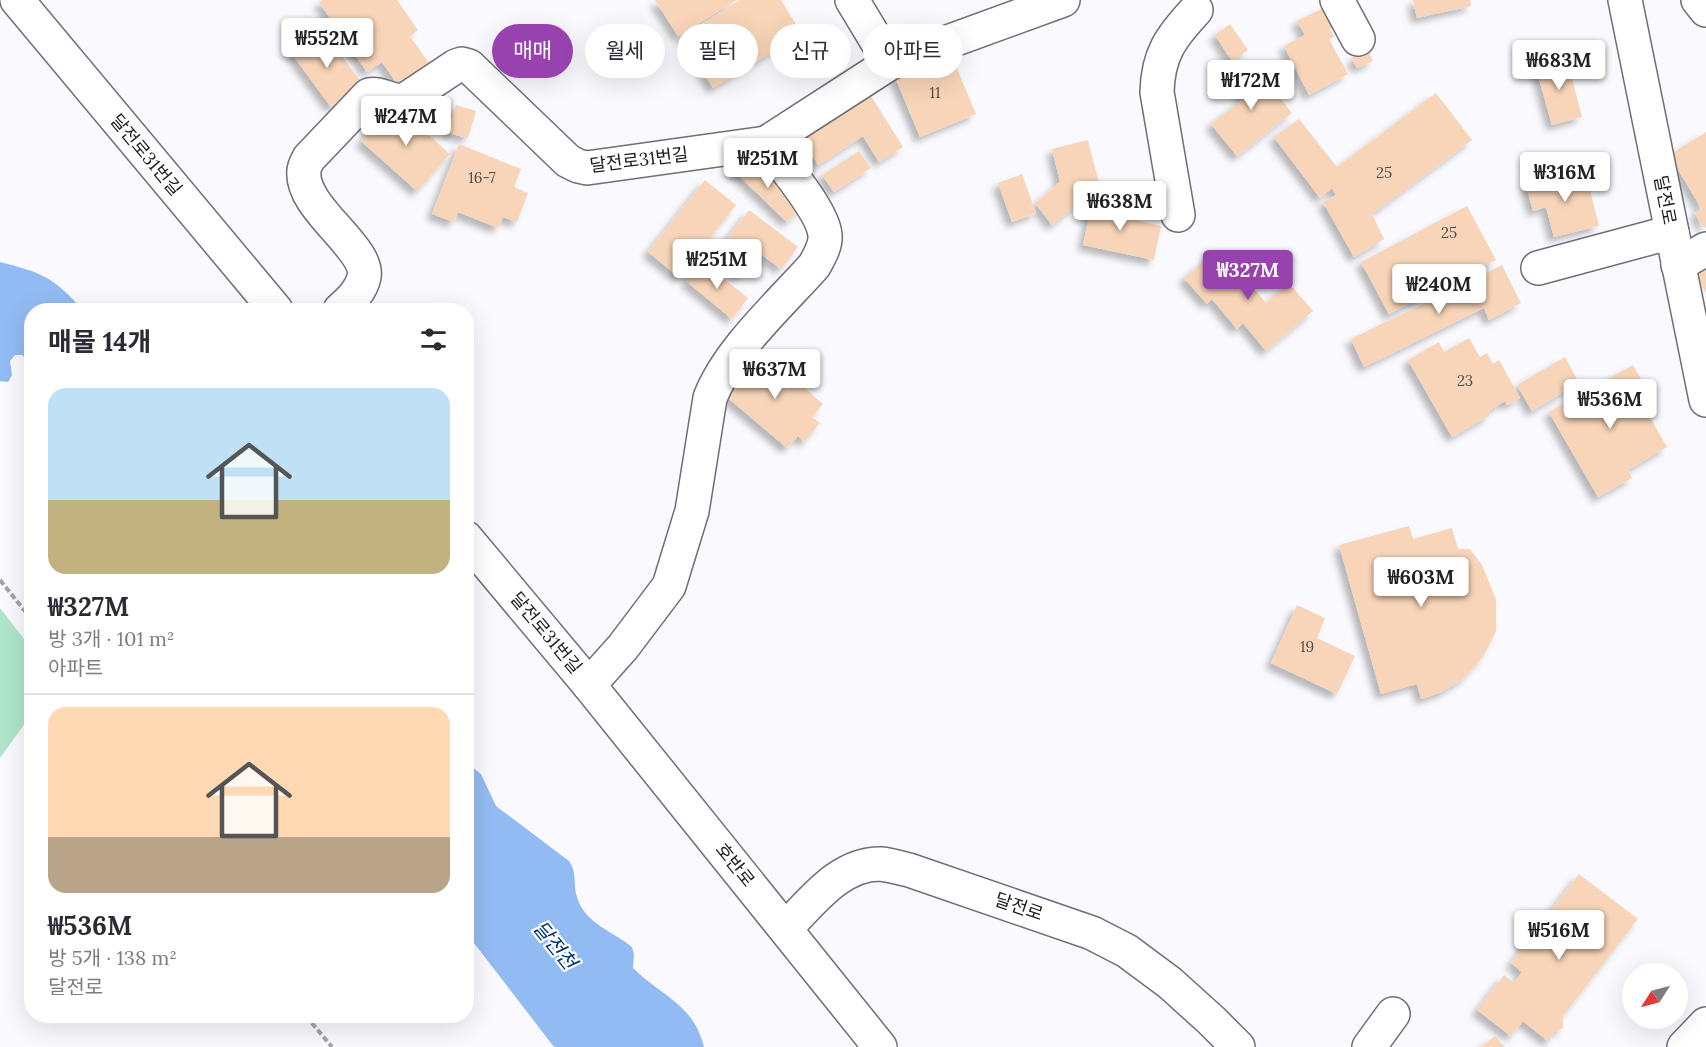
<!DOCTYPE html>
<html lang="ko">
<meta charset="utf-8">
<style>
:root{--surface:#fff;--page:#f2f2f3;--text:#2b2b33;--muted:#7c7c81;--line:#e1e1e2;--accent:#9842b0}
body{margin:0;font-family:Lora,"Noto Sans KR",serif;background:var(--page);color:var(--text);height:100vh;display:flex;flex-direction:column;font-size:22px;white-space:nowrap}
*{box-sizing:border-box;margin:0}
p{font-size:20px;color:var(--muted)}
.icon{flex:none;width:33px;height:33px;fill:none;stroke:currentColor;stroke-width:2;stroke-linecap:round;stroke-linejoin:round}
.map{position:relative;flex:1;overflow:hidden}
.details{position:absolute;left:24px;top:303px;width:450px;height:720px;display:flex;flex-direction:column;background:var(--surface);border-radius:24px;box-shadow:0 6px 24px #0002}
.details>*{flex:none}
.guide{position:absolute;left:492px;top:24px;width:570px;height:54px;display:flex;gap:12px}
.needle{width:39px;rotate:234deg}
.tools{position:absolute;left:1622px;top:963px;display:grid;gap:12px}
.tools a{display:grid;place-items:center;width:66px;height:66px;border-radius:50%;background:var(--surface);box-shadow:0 6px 24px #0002;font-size:30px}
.price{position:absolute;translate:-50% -51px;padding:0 14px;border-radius:6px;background:#fff;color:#222;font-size:20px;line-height:39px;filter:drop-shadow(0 2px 3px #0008)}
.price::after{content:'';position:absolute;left:50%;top:36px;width:18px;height:14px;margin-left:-9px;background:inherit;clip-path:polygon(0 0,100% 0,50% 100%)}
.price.active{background:var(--accent);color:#fff}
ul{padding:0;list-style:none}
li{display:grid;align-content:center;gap:12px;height:318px;padding:0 24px}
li+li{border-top:2px solid var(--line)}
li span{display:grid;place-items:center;height:186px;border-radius:18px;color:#555}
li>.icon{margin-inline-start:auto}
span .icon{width:108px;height:108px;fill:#fffc;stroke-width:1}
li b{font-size:26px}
h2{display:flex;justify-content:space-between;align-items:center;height:72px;padding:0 24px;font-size:26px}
.chip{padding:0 21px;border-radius:27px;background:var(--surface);box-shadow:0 6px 24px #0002;font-size:21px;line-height:54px}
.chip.active{background:var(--accent);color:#fff}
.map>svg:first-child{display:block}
.green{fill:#afe5cb}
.water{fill:#93bbf3}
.building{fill:#f8d5b8;filter:url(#shadow)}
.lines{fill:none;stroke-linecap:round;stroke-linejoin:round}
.minor-casing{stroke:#6d6e77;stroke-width:36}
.path{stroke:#a4a4a8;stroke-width:4;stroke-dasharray:6 3;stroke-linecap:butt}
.minor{stroke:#fff;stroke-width:33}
.labels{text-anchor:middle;stroke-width:4.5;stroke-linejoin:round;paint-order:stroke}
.number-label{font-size:15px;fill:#564d49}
.street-label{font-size:18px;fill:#202024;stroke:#fff}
.water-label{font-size:20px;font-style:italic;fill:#003373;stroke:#fff}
</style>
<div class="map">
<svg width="1706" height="1047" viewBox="0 0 1706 1047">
<defs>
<filter id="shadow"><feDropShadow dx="-5.5" dy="5.5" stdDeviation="3" flood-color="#0004"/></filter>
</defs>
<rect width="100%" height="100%" fill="#fafafe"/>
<polygon class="green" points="0,608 32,649 31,715 0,758"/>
<g class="water">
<path d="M 0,262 C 43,273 53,277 83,310 L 32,310 L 31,363 L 22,355 L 15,355 L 10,361 L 12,375 L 8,382 L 0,381 Z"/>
<path d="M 467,763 L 481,774 L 496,806 L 569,861 C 577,871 573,885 577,897 C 584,923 614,932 632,947 L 634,955 L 633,968 C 662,997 693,1003 704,1047 L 554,1047 L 467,934 Z"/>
</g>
<g class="building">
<polygon points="322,0 397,0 418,30 410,36 431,66 400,88 382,62 367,72 319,2"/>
<polygon points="655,0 737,0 678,36"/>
<polygon points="740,0 781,0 802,34 713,88 682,36"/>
<polygon points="1413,0 1470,0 1471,6 1417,18"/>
<polygon points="1325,7 1335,26 1330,29 1334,37 1329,39 1348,74 1309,95 1284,46 1305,35 1297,21"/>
<polygon points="1230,24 1248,50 1232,61 1215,35"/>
<polygon points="323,31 363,84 331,107 292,54"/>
<polygon points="949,49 976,114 920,137 893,72"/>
<polygon points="1368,50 1373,61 1357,68 1352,58"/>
<polygon points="1566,56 1582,117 1552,125 1535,65"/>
<polygon points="1252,62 1292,113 1237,156 1211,124 1244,98 1229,79"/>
<polygon points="1436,93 1472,140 1372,214 1384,239 1354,257 1323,202 1336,195 1332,188 1320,198 1274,137 1299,119 1337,167"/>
<polygon points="871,96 903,147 879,162 863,136 818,165 803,140"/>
<polygon points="394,104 450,154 417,191 361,141"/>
<polygon points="456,105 476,111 468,138 448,133"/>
<polygon points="1706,132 1706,227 1704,228 1695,213 1702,209 1669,155"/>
<polygon points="1088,140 1100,187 1052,225 1035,203 1060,182 1052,149"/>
<polygon points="459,144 521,169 514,187 528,193 517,222 503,217 498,228 458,212 454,222 432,214"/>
<polygon points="859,151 871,168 834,192 822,175"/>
<polygon points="750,155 803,207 787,222 734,171"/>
<polygon points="1585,170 1599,226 1554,237 1546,207 1533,211 1526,185"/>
<polygon points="1022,174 1036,213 1012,222 998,183"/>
<polygon points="705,180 736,205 679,277 648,252"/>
<polygon points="1093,198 1121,204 1118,216 1161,226 1154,260 1083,245"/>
<polygon points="1467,206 1496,260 1389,314 1361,262"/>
<polygon points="749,210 798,247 781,269 758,252 740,276 714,256"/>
<polygon points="1208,258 1231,261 1266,303 1289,283 1313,311 1266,351 1243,323 1237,329 1212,299 1207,304 1184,278"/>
<polygon points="702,261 748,298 732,319 686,281"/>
<polygon points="1502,265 1521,303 1489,320 1484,308 1364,367 1351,339"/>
<polygon points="1706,270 1706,293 1696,276"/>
<polygon points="1469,338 1480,357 1487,353 1493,364 1499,360 1520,398 1507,405 1505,401 1488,411 1490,415 1452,437 1408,360 1439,342 1444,352"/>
<polygon points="767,356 776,364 782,358 803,377 799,383 823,404 812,417 820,423 804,442 798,436 787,448 721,392 747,361 756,370"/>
<polygon points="1565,357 1579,383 1532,411 1517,385"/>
<polygon points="1633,365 1649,393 1639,398 1667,447 1628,470 1632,478 1598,497 1549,412"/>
<polygon points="1409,526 1413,539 1452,528 1458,549 1470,549 1482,565 1496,599 1496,631 1483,657 1463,679 1442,692 1421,699 1417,684 1381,694 1339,545"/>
<polygon points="1297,605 1325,618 1317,638 1355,656 1337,694 1271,663"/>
<polygon points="1579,874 1638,919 1563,1016 1563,1028 1554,1032 1549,1042 1523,1021 1511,1036 1477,1010 1504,975 1514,983 1522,972 1511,963"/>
<polygon points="1495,1036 1505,1047 1481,1047"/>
</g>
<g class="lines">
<g class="minor-casing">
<g id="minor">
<polyline points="17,0 276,310"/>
<polyline points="852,0 890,63"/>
<polyline points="1337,0 1358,39"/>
<polyline points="1625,0 1706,400"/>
<polyline points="1698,0 1706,10"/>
<polyline points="766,143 890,63 1063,0"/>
<path d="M 1178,215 L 1157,92 C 1158,54 1171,37 1196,10"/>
<polyline points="1678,265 1706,249"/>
<polyline points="1538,268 1672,232"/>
<path d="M 340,310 C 350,301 361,291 364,277 C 370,248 300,208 304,171 C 304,166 307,162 309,158 L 369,95 C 381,92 392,103 405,100 L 456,66 L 462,64 L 469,66 L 568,161 L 578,166 L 587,168 L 766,143 C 782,164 823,211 825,235 C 826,246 819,257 814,266 C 780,304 728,351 710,398 L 692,511 L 669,586 L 623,647 L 589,685"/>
<polyline points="466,538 589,685 880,1047"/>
<path d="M 786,928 C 812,902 840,863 881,864 C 890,865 900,868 909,870 L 1092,933 L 1127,951 L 1170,983 L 1211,1020 L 1238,1047"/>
<polyline points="1369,1047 1393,1014"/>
<polyline points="1684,1047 1706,1024"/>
</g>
</g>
<g class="path">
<polyline points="0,580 32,620"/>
<polyline points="306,1016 332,1047"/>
</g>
<use href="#minor" class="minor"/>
</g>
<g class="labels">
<g class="number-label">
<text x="935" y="98">11</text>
<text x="1384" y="178">25</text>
<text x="482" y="183">16-7</text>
<text x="1449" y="238">25</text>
<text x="1465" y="386">23</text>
<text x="1307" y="652">19</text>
</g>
<g class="street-label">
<text transform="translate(146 155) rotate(50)" y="6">달전로31번길</text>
<text transform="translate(639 160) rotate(-7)" y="6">달전로31번길</text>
<text transform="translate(1665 200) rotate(79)" y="6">달전로</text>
<text transform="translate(546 633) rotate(50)" y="6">달전로31번길</text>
<text transform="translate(735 865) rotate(51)" y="6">호반로</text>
<text transform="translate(1019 907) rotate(19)" y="6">달전로</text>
</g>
<g class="water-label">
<text transform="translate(555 945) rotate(51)" y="7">달전천</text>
</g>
</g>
</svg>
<div class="tools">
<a><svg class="needle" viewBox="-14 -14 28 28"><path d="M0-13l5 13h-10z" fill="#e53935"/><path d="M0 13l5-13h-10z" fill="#7c7c81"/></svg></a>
</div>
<b class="price" style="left:327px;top:69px">₩552M</b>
<b class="price" style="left:1559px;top:91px">₩683M</b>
<b class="price" style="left:1251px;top:111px">₩172M</b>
<b class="price" style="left:406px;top:147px">₩247M</b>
<b class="price" style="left:768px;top:189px">₩251M</b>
<b class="price" style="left:1565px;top:203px">₩316M</b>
<b class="price" style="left:1120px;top:232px">₩638M</b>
<b class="price" style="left:717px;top:290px">₩251M</b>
<b class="price active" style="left:1248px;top:301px">₩327M</b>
<b class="price" style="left:1439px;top:315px">₩240M</b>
<b class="price" style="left:775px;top:400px">₩637M</b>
<b class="price" style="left:1610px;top:430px">₩536M</b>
<b class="price" style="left:1421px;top:608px">₩603M</b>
<b class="price" style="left:1559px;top:961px">₩516M</b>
<div class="guide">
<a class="chip active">매매</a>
<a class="chip">월세</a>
<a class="chip">필터</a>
<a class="chip">신규</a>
<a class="chip">아파트</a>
</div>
<section class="details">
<h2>매물 14개<svg class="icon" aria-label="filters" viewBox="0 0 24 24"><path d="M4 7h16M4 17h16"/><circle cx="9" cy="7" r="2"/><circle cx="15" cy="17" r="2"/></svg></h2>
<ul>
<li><span style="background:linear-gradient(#bfe0f5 60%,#c2b280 0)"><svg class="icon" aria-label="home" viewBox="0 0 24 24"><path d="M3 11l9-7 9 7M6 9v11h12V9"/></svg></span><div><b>₩327M</b><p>방 3개 · 101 m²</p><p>아파트</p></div></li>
<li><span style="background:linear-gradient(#ffd9b3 70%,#b9a48a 0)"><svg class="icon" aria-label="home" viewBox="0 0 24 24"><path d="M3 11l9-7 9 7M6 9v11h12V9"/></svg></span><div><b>₩536M</b><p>방 5개 · 138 m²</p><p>달전로</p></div></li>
</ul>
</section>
</div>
